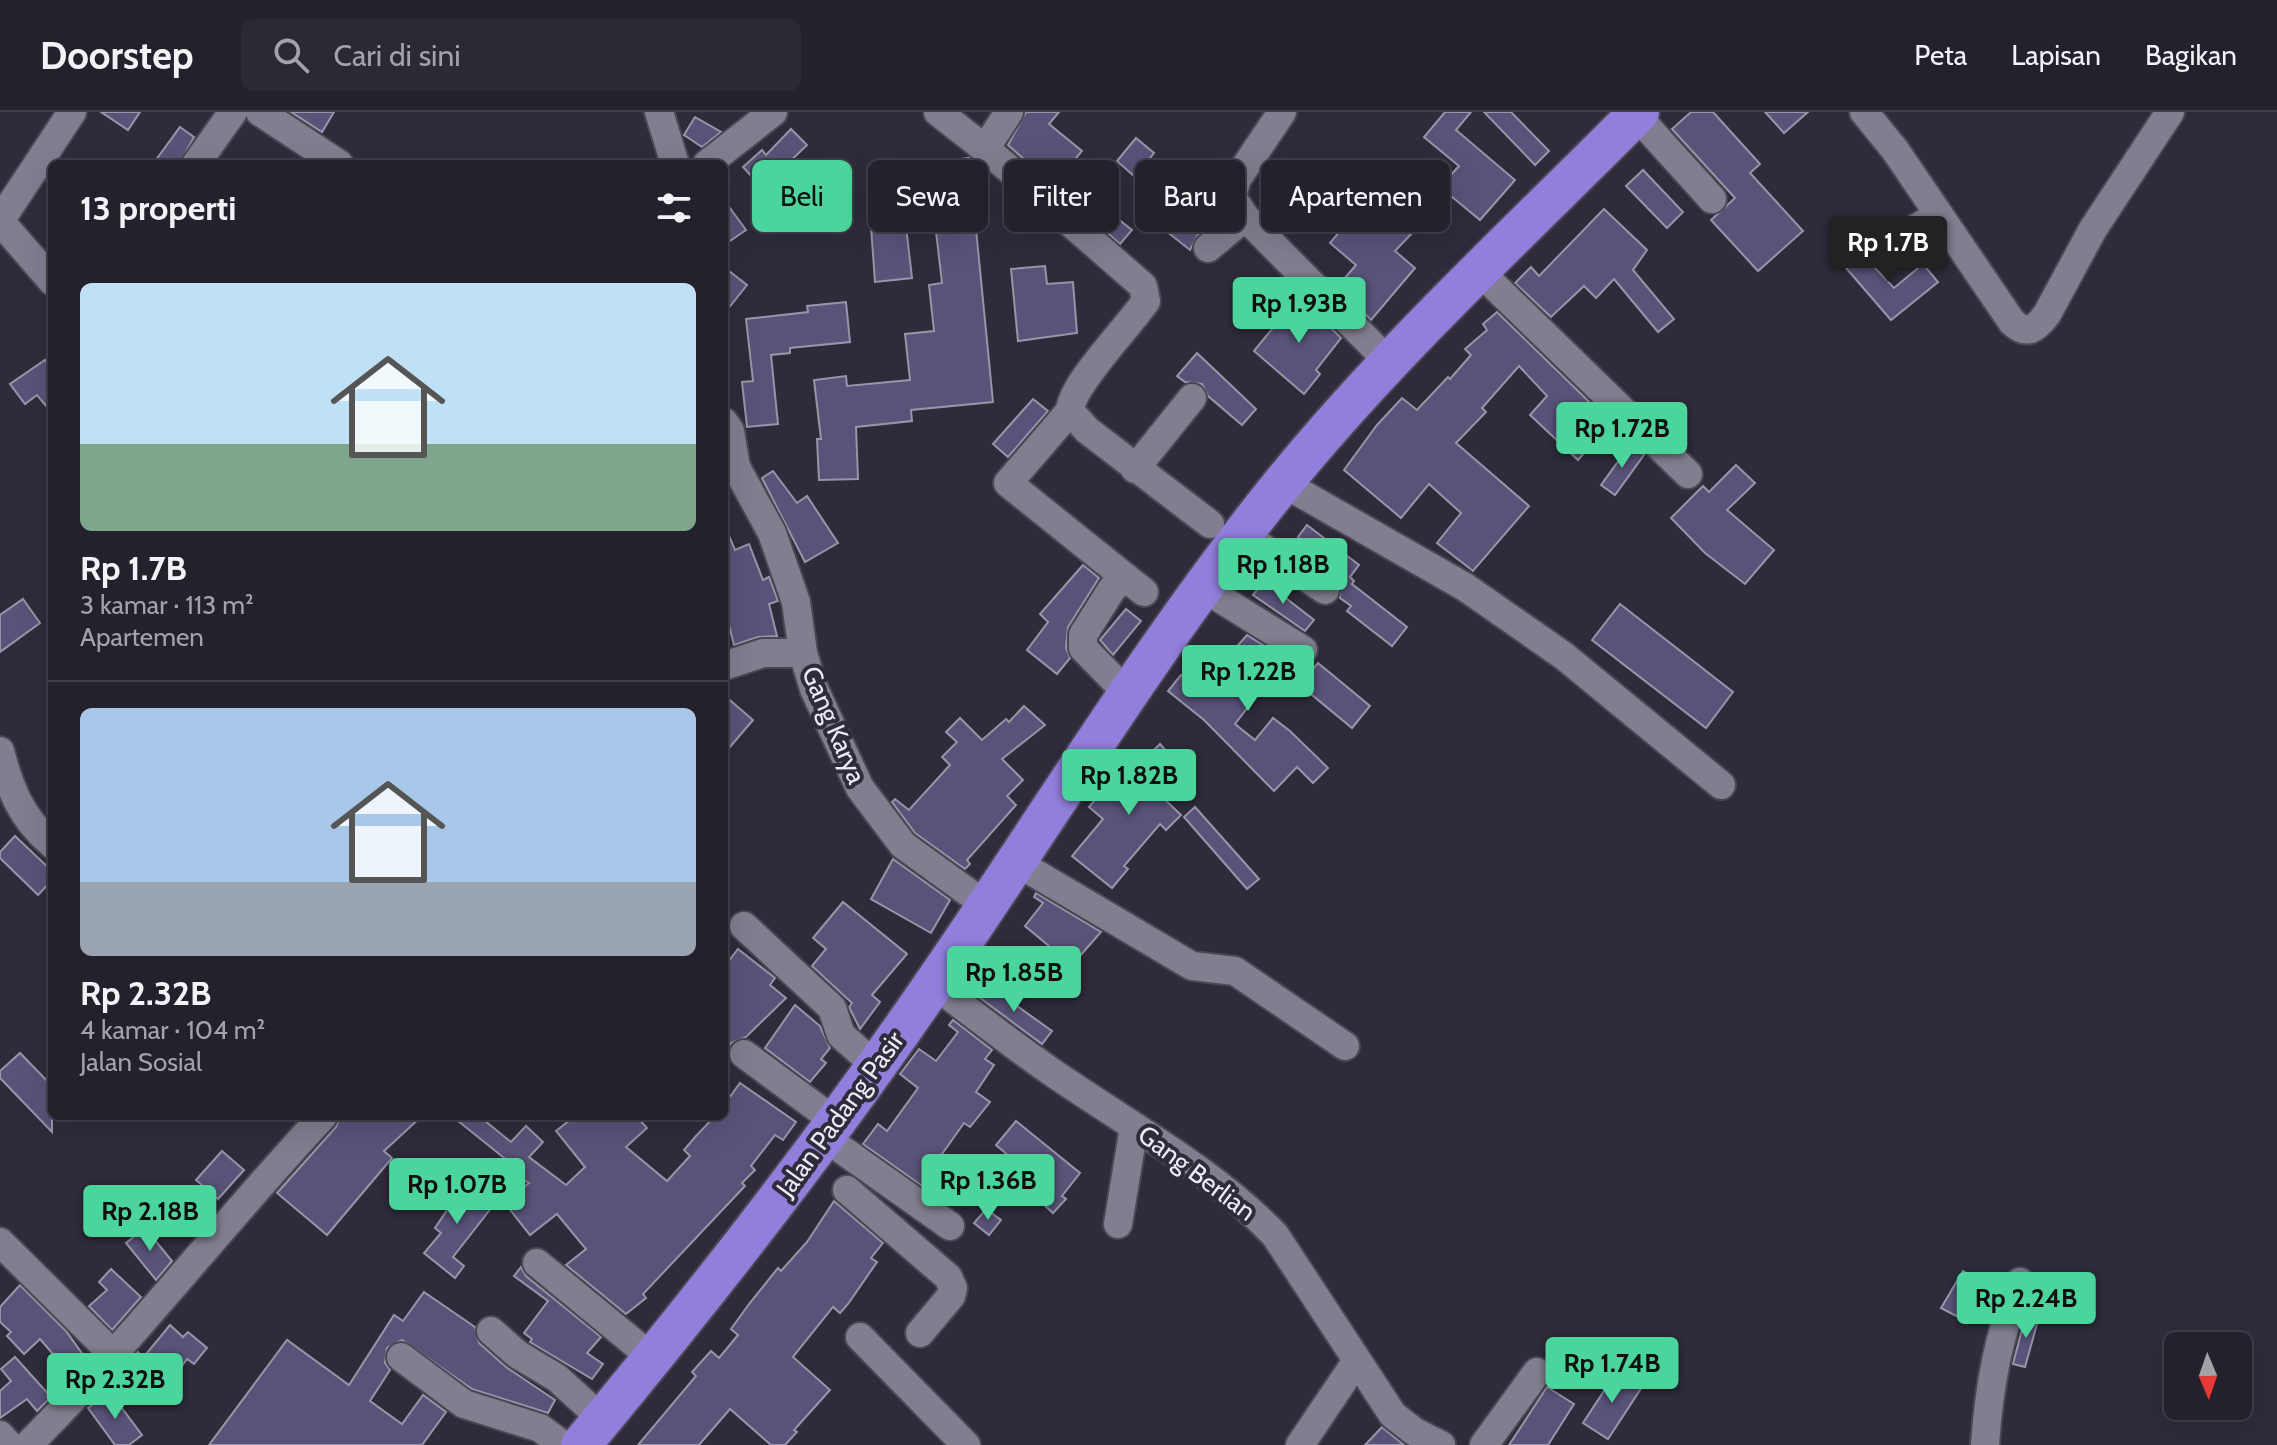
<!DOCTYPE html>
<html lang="id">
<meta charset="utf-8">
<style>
:root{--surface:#22212c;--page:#2a2934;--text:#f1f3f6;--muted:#a2a3a9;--line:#3f3e48;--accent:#4bd49b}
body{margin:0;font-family:Cabin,sans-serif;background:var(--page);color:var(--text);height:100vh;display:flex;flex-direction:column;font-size:30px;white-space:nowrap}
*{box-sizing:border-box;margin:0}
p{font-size:26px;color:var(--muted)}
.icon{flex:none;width:44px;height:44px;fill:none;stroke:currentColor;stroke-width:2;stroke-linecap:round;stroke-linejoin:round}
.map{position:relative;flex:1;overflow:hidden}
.details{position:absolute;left:48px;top:48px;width:680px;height:960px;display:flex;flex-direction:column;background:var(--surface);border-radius:12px;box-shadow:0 8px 32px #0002,0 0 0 2px var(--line)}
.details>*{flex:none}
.hud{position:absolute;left:752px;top:48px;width:760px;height:72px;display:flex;gap:16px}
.needle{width:52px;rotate:178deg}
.tools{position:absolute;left:2164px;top:1220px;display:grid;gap:16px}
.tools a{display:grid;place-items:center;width:88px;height:88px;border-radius:12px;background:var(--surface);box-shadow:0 8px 32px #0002,0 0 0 2px var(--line);font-size:40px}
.price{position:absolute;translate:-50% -68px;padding:0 18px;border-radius:8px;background:var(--accent);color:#111;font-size:26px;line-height:52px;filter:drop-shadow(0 2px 4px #0008)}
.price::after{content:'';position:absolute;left:50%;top:48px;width:24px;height:18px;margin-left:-12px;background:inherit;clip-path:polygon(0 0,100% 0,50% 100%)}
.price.on{background:#222;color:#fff}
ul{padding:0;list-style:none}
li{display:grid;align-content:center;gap:16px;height:424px;padding:0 32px}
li+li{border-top:2px solid var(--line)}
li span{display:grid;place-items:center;height:248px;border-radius:12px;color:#555}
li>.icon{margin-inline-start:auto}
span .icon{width:144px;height:144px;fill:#fffc;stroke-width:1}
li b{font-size:34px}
h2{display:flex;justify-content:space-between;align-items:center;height:96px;padding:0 32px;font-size:34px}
.chip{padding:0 28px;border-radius:12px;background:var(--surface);box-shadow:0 8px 32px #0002,0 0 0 2px var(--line);font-size:28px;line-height:72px}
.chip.on{background:var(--accent);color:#111}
header{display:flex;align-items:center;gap:48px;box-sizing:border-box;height:112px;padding:0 40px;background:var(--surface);border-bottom:2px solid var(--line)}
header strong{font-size:38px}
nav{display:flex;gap:44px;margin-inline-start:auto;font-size:28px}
.search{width:560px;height:72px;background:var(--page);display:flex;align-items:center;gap:20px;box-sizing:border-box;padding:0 28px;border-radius:12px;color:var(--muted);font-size:30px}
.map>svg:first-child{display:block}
.building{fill:#595379;stroke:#9795a7;stroke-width:2}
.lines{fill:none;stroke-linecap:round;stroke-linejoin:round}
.minor-casing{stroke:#4a4754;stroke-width:32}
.highway-casing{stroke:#4a4754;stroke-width:44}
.minor{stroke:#807e8f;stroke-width:28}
.highway{stroke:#927edb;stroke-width:40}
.labels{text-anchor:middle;stroke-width:8;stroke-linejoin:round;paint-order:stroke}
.street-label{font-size:26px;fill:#ebeaf4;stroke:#2e2c3b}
</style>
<header>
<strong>Doorstep</strong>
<div class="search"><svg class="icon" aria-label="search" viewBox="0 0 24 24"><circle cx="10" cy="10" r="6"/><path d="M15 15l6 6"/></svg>Cari di sini</div>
<nav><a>Peta</a><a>Lapisan</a><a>Bagikan</a></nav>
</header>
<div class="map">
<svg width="2277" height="1333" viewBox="0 0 2277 1333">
<rect width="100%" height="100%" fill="#2e2c3b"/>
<g class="building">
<polygon points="101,0 140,0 128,18"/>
<polygon points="291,0 334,0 322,20"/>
<polygon points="1026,0 1059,0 1049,12 1082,39 1071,52 1107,82 1099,92 1132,118 1120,132 1008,33"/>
<polygon points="1445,0 1471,0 1456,18 1515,68 1480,108 1440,75 1459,54 1424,25"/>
<polygon points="1484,0 1511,0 1549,39 1535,53"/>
<polygon points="1691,0 1713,0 1760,52 1750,61 1803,119 1758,159 1711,108 1735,86 1672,17"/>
<polygon points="1765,0 1808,0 1784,21"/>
<polygon points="695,5 721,20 702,35 684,23"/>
<polygon points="180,15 194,25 179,52 153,52"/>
<polygon points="791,17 807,33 780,59 794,75 776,91 743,55 762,38 766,43"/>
<polygon points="1136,26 1154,41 1135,65 1117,49"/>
<polygon points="969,46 993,290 911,298 912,309 856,315 858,367 819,368 817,327 821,327 814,268 846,264 847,274 910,268 905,222 934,219 929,173 942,171 933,94 904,97 912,166 875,170 867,60"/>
<polygon points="1643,58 1683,100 1667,116 1626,74"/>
<polygon points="1155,82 1181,92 1208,114 1197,124 1190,138 1141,99"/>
<polygon points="1381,83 1417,116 1395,139 1415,156 1371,208 1338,174 1356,153 1330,131 1353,104 1358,107"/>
<polygon points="724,88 746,118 724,133"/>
<polygon points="1604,97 1647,138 1633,158 1674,207 1658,220 1614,167 1596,186 1584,174 1551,205 1515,171 1531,155 1539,164"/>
<polygon points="1855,135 1894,176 1923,152 1938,170 1891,208 1840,149"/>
<polygon points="1045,154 1047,172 1073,170 1077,221 1018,229 1011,157"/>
<polygon points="724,155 747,173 724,202"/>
<polygon points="1299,184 1341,226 1316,258 1320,262 1304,282 1254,239"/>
<polygon points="846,190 850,230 790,236 790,241 771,243 778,312 747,315 742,270 753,269 746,207 808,200 807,194"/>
<polygon points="1497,200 1611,311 1578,348 1530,303 1547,284 1519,254 1482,296 1486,300 1456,331 1529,394 1473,459 1437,431 1461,401 1429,372 1401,406 1344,358 1377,313 1402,286 1417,298 1448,265 1450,267 1471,243 1465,237 1487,218 1483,212"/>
<polygon points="1197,241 1256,297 1242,313 1208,284 1202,272 1185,270 1177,264"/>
<polygon points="45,248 52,258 52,301 37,283 25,292 10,272"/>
<polygon points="1033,287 1048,299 1008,345 993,332"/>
<polygon points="1630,333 1644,343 1615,383 1601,373"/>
<polygon points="1736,353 1755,371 1727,398 1774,438 1745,472 1705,441 1671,406 1703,374 1709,380"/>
<polygon points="773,359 797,391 807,384 838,431 805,450 762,366"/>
<polygon points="724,412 735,438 749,432 763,468 769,465 778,489 769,492 777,524 758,525 734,533 728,509 724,510"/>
<polygon points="1307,413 1359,453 1350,465 1354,469 1352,472 1407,515 1392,534 1347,499 1351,494 1340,486 1340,470 1322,456 1328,448 1298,425"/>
<polygon points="1083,453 1099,466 1068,515 1066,536 1070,546 1057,562 1027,538 1048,510 1040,502"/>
<polygon points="1264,469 1314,508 1305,519 1253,483"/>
<polygon points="23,487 40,511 0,540 0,503"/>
<polygon points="1620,492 1733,580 1706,616 1592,528"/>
<polygon points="1126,497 1141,509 1113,543 1100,528"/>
<polygon points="1247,523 1285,547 1235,612 1255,628 1273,606 1290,619 1328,656 1313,671 1297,655 1274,679 1204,608 1168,579 1181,563 1195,575 1227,535 1232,540"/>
<polygon points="1318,551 1370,594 1352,616 1300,573"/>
<polygon points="724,583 753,608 724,642"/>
<polygon points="1024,594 1045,613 1002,647 1023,668 1007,684 1016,693 967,748 970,752 965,757 915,721 892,690 895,687 909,698 950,653 942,645 957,630 946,620 960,606 982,628 1006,607 1009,610"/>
<polygon points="1160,632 1182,657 1158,681 1181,703 1166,718 1160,712 1124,754 1128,757 1112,776 1072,744 1103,707 1089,695 1105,676 1111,680"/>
<polygon points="1195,695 1259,767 1247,777 1184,705"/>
<polygon points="15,724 52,759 52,768 38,783 0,746 0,740"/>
<polygon points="893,747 950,788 931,821 871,787"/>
<polygon points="1036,781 1101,820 1072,853 1025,814 1043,791 1034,785"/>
<polygon points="843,790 907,842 872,883 880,890 860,917 849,895 852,891 812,854 826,837 813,826"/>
<polygon points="738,837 775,866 770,873 786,886 746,925 731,931 724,947 724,855"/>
<polygon points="985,871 1052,919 1042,932 976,883"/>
<polygon points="795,893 820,914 830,936 821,947 826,951 810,970 765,936"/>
<polygon points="953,908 992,938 985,947 994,953 976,980 990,990 970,1015 964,1011 935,1052 940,1055 925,1076 863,1032 878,1012 887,1019 918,976 900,962 919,937 936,949 958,920 949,913"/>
<polygon points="20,941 52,974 52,1020 0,966 0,959"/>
<polygon points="740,971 796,1010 783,1028 775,1023 751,1054 755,1058 742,1071 745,1074 643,1182 646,1186 626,1202 566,1153 586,1137 557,1102 530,1123 504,1090 529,1071 521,1066 524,1062 452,1004 479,1004 511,1030 526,1014 543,1030 529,1045 566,1073 585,1055 556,1019 575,1004 636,1004 647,1016 626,1035 667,1069 690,1044 684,1038 696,1024 715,1004 724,1004 724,993"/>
<polygon points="340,1004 422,1004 384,1039 392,1046 327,1123 277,1081 336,1015"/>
<polygon points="1016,1009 1080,1061 1062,1084 1066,1087 1053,1101 1012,1064 1021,1054 996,1033"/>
<polygon points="222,1039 244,1058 218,1087 196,1068"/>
<polygon points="455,1067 492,1095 453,1145 464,1154 455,1166 424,1141 441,1121 435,1116 451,1092 441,1085"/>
<polygon points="834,1089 883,1131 871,1146 877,1150 848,1192 840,1201 833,1195 793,1245 830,1278 794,1318 797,1320 785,1333 771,1333 730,1297 699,1333 638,1333 696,1264 692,1260 711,1239 719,1246 738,1223 731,1217 749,1192 778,1156 781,1159 807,1130"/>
<polygon points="986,1097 1001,1108 989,1123 974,1111"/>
<polygon points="145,1116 172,1149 156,1168 126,1131"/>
<polygon points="521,1155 526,1164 601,1225 587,1241 603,1252 592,1267 530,1230 532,1227 524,1221 548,1189 514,1164"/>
<polygon points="111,1157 141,1185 112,1218 89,1194 107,1178 99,1170"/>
<polygon points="1963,1159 1981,1169 1960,1206 1941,1196"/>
<polygon points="20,1173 66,1219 86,1247 71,1263 40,1227 24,1242 7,1224 11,1220 0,1210 0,1195"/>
<polygon points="424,1180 475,1215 479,1231 506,1255 555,1288 548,1301 472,1277 402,1228 387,1236 385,1251 390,1258 370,1289 402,1312 423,1283 446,1300 422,1333 209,1333 287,1228 349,1273 394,1203 403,1209"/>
<polygon points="2026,1202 2039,1205 2025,1255 2013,1252"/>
<polygon points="170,1213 183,1225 188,1220 207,1236 194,1252 187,1247 170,1271 174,1275 159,1291 124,1258 138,1240 143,1246"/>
<polygon points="15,1245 51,1285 37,1299 27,1287 0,1306 0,1279 11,1269 1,1257"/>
<polygon points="1617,1259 1642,1275 1608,1327 1583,1311"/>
<polygon points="1547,1275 1574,1292 1548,1333 1509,1333"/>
<polygon points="110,1280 142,1323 129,1333 115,1333 88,1296"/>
<polygon points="1382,1315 1383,1316 1404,1333 1365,1333"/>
</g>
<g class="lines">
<g class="minor-casing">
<g id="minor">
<polyline points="260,0 339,52"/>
<polyline points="659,0 675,52"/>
<path d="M 938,0 L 994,44 L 1143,174 L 1146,189 C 1130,213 1070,274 1070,299 L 1087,318 L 1210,412"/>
<polyline points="1282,0 1237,67 1232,85 1245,105 1388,249"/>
<path d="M 1864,0 L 1895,38 L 2012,210 C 2027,224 2036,217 2047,202 L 2093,117 L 2170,0"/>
<polyline points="1636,3 1712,87"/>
<polyline points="985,37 1009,0"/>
<polyline points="196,52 233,0"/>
<polyline points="707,52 773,0"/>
<polyline points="1164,68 1238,96"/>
<polyline points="1208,136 1245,105"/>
<polyline points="1880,137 1939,103"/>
<polyline points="1480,160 1688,362"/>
<polyline points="52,169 0,109 72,0"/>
<polyline points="1070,299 1008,371 1125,465"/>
<polyline points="724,310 730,319 736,355"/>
<polyline points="1135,357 1192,286"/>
<polyline points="724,360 736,355 772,421 796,490 803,541 814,577 860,676 903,733 987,794"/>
<polyline points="1283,371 1465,475 1564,544 1721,673"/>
<polyline points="1244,423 1325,478"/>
<polyline points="1205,477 1303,538"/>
<polyline points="724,554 763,541 803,541"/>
<polyline points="1129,583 1083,536 1083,523 1112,477 1125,465 1144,480"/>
<path d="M 0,639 C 10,677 21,706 52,732"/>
<polyline points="1016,750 1192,854 1235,859 1345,934"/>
<polyline points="744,814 832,896 841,923 876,954"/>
<path d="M 934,872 C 978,906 1021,940 1068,971 C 1139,1019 1215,1061 1275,1123 L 1393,1303 L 1415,1320 L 1441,1333"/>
<polyline points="744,942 836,1010"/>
<polyline points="824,1025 950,1114"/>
<polyline points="847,1078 948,1165 953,1176 951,1184 920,1221"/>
<polyline points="1118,1112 1134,1015"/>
<polyline points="0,1130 115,1244"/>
<polyline points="537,1151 650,1244"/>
<polyline points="491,1219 517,1242 557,1266 602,1307"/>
<polyline points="860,1225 966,1333"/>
<polyline points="401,1245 464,1292 540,1316 563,1333"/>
<polyline points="0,1323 9,1333"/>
<path d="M 28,1333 C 132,1229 222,1112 323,1004"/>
<polyline points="1300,1333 1356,1250"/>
<polyline points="1484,1333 1537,1260"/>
<path d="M 1985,1333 C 1989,1275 1998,1224 2020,1170"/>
</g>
</g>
<g class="highway-casing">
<path id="highway" d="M 581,1333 C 705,1184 825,1031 935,870 C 1050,704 1155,528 1283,371 C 1391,238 1518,122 1639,0"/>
</g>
<use href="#minor" class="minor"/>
<use href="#highway" class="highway"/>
</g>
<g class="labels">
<g class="street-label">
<text transform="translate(834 613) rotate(67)" y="9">Gang Karya</text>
<text transform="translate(840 1002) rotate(-54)" y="9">Jalan Padang Pasir</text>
<text transform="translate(1197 1061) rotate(37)" y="9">Gang Berlian</text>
</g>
</g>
</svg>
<div class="tools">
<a><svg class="needle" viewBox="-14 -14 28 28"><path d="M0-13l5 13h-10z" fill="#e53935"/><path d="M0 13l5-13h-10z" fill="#a2a3a9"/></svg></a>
</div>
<b class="price on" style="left:1888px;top:172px">Rp 1.7B</b>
<b class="price" style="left:1299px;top:233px">Rp 1.93B</b>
<b class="price" style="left:1622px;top:358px">Rp 1.72B</b>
<b class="price" style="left:1283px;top:494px">Rp 1.18B</b>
<b class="price" style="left:1248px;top:601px">Rp 1.22B</b>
<b class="price" style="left:1129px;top:705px">Rp 1.82B</b>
<b class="price" style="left:1014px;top:902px">Rp 1.85B</b>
<b class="price" style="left:988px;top:1110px">Rp 1.36B</b>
<b class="price" style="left:457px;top:1114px">Rp 1.07B</b>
<b class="price" style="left:150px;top:1141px">Rp 2.18B</b>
<b class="price" style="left:2026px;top:1228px">Rp 2.24B</b>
<b class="price" style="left:1612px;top:1293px">Rp 1.74B</b>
<b class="price" style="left:115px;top:1309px">Rp 2.32B</b>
<div class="hud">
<a class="chip on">Beli</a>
<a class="chip">Sewa</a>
<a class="chip">Filter</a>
<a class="chip">Baru</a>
<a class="chip">Apartemen</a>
</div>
<section class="details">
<h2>13 properti<svg class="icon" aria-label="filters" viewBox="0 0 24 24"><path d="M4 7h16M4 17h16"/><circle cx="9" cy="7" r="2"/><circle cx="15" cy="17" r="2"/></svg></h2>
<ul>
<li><span style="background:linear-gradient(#bfe0f5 65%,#7fa58c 0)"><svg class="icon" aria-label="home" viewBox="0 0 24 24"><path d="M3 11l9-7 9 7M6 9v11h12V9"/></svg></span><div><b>Rp 1.7B</b><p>3 kamar · 113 m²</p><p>Apartemen</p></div></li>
<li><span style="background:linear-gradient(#a9c7e8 70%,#9aa5b1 0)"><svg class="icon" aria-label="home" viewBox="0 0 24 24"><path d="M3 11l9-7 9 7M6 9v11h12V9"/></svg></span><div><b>Rp 2.32B</b><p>4 kamar · 104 m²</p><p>Jalan Sosial</p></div></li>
</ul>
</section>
</div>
